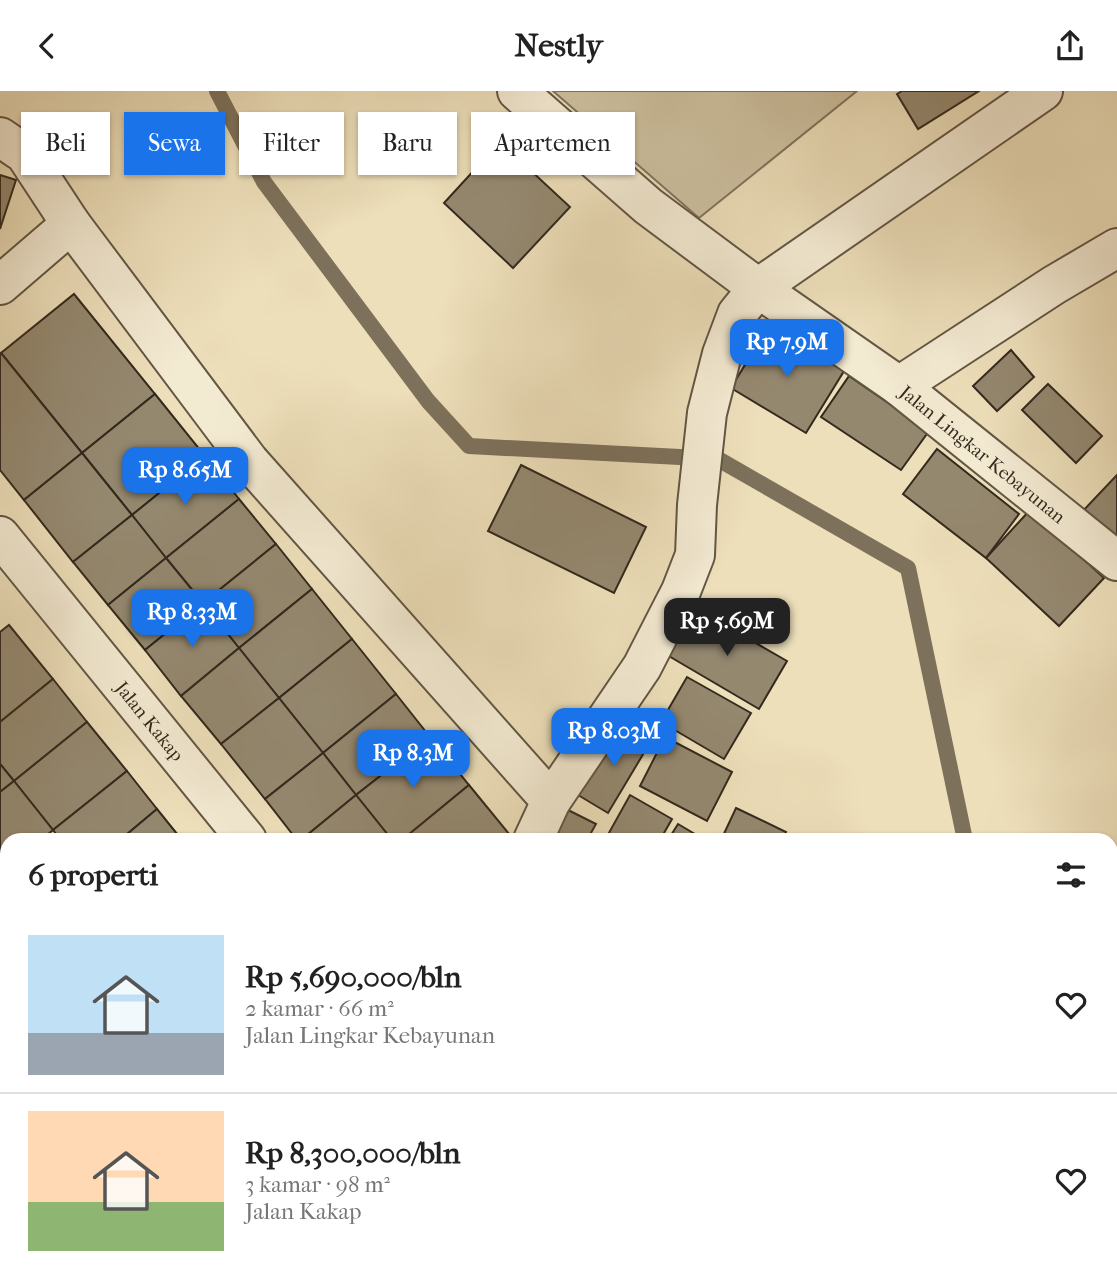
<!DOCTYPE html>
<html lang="id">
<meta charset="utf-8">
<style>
:root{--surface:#fff;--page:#f6f6f6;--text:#222;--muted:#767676;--line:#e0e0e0;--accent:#1a73e8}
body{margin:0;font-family:"IM FELL French Canon",serif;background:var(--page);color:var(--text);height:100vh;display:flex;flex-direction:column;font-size:26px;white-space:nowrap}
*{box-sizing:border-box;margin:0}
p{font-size:23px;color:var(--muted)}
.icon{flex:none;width:38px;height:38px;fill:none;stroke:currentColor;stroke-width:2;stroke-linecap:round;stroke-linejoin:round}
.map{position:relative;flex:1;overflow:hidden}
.side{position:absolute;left:0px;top:742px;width:1118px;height:448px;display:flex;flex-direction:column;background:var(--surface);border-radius:21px 21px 0 0;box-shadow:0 2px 5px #0004}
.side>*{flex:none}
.hud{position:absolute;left:21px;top:21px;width:700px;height:63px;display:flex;gap:14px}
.price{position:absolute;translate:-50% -60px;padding:0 16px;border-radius:14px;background:var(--accent);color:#fff;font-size:23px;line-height:46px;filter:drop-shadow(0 2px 4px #0008)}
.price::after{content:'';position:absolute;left:50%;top:42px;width:21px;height:16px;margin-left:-10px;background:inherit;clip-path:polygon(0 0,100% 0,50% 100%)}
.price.active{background:#222;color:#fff}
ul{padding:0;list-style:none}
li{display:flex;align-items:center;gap:21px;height:175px;padding:0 28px}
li+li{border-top:2px solid var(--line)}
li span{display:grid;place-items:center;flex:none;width:196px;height:140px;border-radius:0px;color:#555}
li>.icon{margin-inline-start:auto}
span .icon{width:84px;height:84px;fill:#fffc;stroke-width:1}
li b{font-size:30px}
h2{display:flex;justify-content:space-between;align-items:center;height:84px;padding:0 28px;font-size:30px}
.chip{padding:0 24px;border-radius:0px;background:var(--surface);box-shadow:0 2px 5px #0004;font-size:24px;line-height:63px}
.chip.active{background:var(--accent);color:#fff}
header{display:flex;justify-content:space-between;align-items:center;height:91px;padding:0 28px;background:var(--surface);font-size:32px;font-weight:700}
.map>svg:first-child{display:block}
.green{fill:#cdc09f;stroke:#80745e;stroke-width:2}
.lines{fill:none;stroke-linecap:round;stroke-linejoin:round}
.stream{stroke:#7d715b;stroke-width:16}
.building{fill:#94886f;stroke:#33291d;stroke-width:2}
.minor-casing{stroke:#625644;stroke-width:42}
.minor{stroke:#f3ead2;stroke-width:38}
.labels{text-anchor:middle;stroke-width:6;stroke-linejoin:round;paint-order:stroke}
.street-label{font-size:19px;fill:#33291d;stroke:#f3ead2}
</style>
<header><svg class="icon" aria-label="back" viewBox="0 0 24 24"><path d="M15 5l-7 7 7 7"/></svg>Nestly<svg class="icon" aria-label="share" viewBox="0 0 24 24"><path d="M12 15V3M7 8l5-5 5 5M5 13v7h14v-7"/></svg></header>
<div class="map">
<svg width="1117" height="1190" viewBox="0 0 1117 1190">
<rect width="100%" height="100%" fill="#eddfba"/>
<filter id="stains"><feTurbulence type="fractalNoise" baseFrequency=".00286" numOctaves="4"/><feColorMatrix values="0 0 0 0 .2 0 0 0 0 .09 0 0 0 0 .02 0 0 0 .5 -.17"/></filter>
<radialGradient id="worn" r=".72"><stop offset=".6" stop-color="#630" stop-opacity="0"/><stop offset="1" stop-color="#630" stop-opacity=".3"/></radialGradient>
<g class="green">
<polygon points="553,0 857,0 699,127"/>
<polygon points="668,1183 878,1183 874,1190 665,1190"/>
</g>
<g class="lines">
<g class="stream">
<polyline points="217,0 264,91 428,310 469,355 718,368 908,477 965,749"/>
<polyline points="1111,997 1117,1005"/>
</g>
</g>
<g class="building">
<polygon points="902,0 979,0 918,38 897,3"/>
<polygon points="500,51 570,116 513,177 444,112"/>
<polygon points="0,84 16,89 0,138"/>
<polygon points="74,203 155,303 82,362 1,262"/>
<polygon points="769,234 844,280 806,342 731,297"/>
<polygon points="1011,259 1034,286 997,320 973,295"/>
<polygon points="1,262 82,362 24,409 0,379 0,263"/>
<polygon points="849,285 929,340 901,379 821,326"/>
<polygon points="1048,293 1102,345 1076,372 1022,319"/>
<polygon points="155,303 205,365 132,424 82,362"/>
<polygon points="937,358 1019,423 986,467 903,403"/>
<polygon points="82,362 132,424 73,471 24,409"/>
<polygon points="205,365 239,408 166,467 132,424"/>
<polygon points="521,374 646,436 614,502 488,440"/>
<polygon points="1117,384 1117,458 1080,423"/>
<polygon points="239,408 276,453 203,512 166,467"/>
<polygon points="1030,419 1104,487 1059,535 986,467"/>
<polygon points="132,424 166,467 108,514 73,471"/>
<polygon points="276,453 312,498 239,557 203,512"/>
<polygon points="166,467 203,512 145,559 108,514"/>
<polygon points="312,498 352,548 279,607 239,557"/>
<polygon points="203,512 239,557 181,605 145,559"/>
<polygon points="695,517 787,570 759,618 667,564"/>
<polygon points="9,534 53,588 0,631 0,541"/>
<polygon points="352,548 396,603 323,662 279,607"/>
<polygon points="239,557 279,607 221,653 181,605"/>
<polygon points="687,586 751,622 724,668 661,631"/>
<polygon points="53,588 87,631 14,690 0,673 0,631"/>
<polygon points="396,603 430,646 356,704 323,662"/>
<polygon points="279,607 323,662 265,708 221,653"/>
<polygon points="87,631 127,680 53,739 14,690"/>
<polygon points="621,632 651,650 608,722 578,704"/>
<polygon points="430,646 469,694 402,749 392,749 356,704"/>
<polygon points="665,646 732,681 707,730 640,695"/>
<polygon points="323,662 356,704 301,749 297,749 265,708"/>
<polygon points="0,673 14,690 0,701"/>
<polygon points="127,680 157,718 120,749 61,749 53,739"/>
<polygon points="14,690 53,739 41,749 7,749 7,776 0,782 0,701"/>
<polygon points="469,694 514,749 402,749"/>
<polygon points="356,704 392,749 301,749"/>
<polygon points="630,704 672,728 660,749 605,749"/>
<polygon points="736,717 786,741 783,749 721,749"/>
<polygon points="157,718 182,749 120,749"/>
<polygon points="568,719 596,733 587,749 552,749"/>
<polygon points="678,733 705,749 668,749"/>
<polygon points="0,932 7,939 7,1005 0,1012"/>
<polygon points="0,1021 7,1023 7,1066 0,1063"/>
<polygon points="3,1090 7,1091 7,1125 0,1123 0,1102"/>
<polygon points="0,1144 7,1147 7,1183 13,1183 11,1190 0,1190"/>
<polygon points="151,1183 210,1183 207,1190 149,1190"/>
<polygon points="237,1183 277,1183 299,1190 235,1190"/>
<polygon points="405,1183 502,1183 499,1190 402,1190"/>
<polygon points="529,1183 538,1183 557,1190 527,1190"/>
</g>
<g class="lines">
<g class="minor-casing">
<g id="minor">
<polyline points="517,0 648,115 758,197 899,295 1117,470"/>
<polyline points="0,46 25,63 71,133 249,370 551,710"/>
<polyline points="0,194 71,133"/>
<polyline points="899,295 1054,194 1117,157"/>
<polyline points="0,445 247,749"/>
<polyline points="533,749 551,710 642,576 681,500 695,464 697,414 707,322 722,263 737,223 758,197 1043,0"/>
<polyline points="0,866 7,875"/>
<polyline points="633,1183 640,1190"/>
<polyline points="100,1190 102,1183"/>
<polyline points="381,1190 383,1183"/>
</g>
</g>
<use href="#minor" class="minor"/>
</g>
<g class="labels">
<g class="street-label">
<text transform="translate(983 363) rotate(39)" y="7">Jalan Lingkar Kebayunan</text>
<text transform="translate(150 630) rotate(51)" y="7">Jalan Kakap</text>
</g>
</g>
<rect width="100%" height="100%" filter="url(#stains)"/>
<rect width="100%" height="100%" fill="url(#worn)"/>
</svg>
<b class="price" style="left:787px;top:288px">Rp 7.9M</b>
<b class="price" style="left:185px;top:416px">Rp 8.65M</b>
<b class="price" style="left:192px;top:558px">Rp 8.33M</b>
<b class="price active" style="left:727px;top:567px">Rp 5.69M</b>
<b class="price" style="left:614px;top:677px">Rp 8.03M</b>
<b class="price" style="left:413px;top:699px">Rp 8.3M</b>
<div class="hud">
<a class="chip">Beli</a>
<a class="chip active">Sewa</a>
<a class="chip">Filter</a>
<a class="chip">Baru</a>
<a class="chip">Apartemen</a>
</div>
<section class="side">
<h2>6 properti<svg class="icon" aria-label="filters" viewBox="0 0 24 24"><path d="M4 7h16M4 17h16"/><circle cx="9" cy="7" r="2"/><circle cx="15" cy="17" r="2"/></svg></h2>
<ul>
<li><span style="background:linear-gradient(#bfe0f5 70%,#9aa5b1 0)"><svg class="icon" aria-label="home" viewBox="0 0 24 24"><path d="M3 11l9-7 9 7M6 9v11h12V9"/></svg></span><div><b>Rp 5,690,000/bln</b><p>2 kamar · 66 m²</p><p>Jalan Lingkar Kebayunan</p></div><svg class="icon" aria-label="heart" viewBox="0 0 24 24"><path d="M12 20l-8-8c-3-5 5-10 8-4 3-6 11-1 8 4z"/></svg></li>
<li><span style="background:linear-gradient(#ffd9b3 65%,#8fb573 0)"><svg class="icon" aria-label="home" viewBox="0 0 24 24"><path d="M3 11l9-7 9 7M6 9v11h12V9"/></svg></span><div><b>Rp 8,300,000/bln</b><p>3 kamar · 98 m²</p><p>Jalan Kakap</p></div><svg class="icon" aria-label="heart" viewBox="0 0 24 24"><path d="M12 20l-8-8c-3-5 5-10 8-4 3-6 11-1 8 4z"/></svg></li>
</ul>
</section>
</div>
